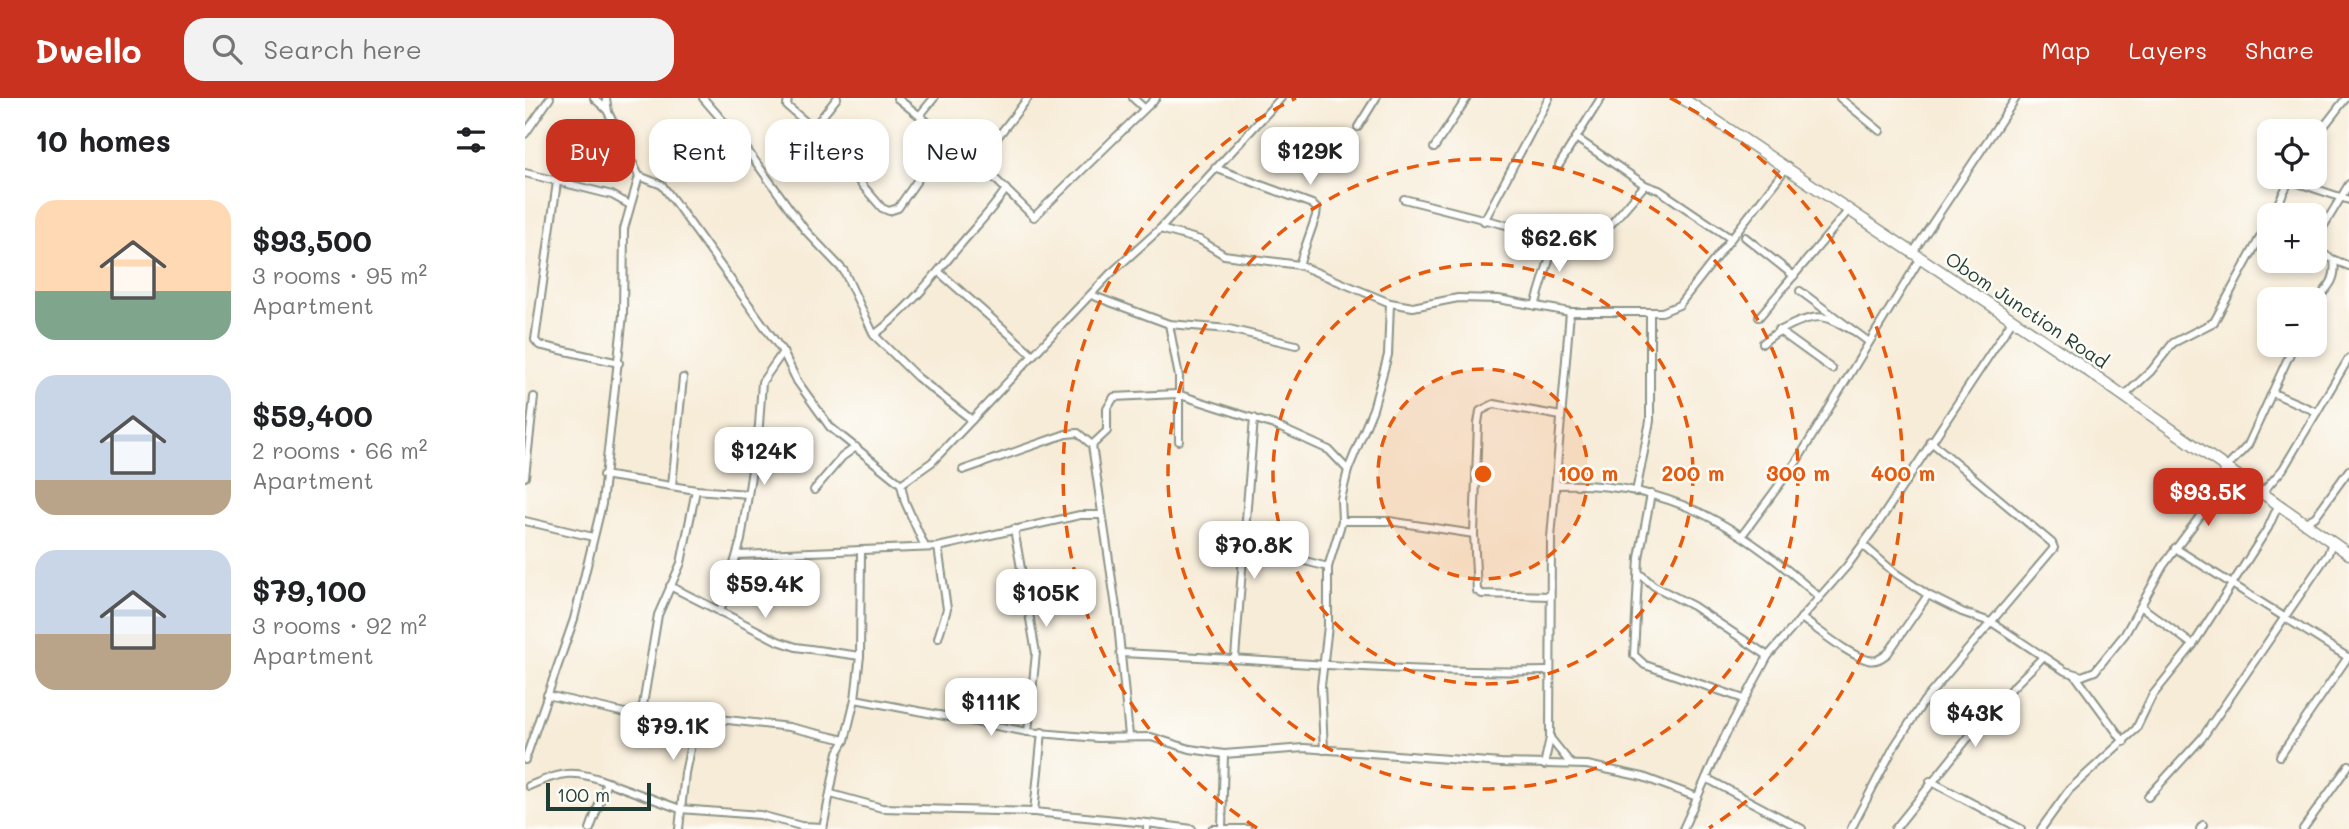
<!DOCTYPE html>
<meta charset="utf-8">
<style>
:root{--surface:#fff;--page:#f2f2f2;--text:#202124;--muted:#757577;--accent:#c8321e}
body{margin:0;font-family:Mali,sans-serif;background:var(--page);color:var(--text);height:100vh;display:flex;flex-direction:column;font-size:26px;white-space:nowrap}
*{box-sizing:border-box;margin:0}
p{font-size:23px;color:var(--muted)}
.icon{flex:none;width:38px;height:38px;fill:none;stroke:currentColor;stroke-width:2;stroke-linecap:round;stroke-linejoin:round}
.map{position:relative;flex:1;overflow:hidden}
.drawer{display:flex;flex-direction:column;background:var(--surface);width:525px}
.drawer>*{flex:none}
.guide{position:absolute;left:21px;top:21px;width:665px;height:63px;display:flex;gap:14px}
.buttons{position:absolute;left:1732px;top:21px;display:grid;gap:14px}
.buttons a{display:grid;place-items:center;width:70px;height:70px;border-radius:14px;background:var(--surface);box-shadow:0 4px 10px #0003;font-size:35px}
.scale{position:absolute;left:21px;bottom:18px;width:105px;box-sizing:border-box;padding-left:7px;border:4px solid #1f3d34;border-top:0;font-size:19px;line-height:24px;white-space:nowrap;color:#1f3d34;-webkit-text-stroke:5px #fdfcf7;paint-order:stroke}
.price{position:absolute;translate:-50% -60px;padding:0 16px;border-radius:14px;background:#fff;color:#222;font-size:23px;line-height:46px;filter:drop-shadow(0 2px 4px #0008)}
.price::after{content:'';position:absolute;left:50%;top:42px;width:21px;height:16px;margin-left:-10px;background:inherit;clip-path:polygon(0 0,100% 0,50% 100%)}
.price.active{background:var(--accent);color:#fff}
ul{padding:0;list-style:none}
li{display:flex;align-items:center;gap:21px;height:175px;padding:0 35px}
li span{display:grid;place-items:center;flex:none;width:196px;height:140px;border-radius:21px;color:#555}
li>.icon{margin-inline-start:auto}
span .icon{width:84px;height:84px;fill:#fffc;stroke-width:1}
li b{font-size:30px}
h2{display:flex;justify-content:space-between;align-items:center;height:84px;padding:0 35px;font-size:30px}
.tag{padding:0 24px;border-radius:21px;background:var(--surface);box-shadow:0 4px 10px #0003;font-size:24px;line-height:63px}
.tag.active{background:var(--accent);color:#fff}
header{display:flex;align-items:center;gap:42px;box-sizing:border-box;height:98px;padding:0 35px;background:var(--accent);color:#fff}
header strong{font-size:33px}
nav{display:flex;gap:38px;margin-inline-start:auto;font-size:24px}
.search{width:490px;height:63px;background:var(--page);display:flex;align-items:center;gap:18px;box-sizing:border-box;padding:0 24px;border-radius:21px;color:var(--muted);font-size:26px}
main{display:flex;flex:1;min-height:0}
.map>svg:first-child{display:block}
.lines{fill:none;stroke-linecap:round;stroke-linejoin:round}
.minor-casing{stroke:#8b9486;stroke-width:10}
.secondary-casing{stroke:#8b9486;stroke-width:13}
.minor{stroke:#fff;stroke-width:6}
.secondary{stroke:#fff;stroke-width:10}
.ring{fill:none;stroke:#e8590c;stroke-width:3.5;stroke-dasharray:12 9}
.labels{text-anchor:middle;stroke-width:5;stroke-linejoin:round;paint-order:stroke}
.street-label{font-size:19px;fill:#1f3d34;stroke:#fdfcf7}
.centre{fill:#e8590c;stroke:#fdfcf7;stroke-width:3.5}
.ring-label{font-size:21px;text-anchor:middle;font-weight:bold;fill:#e8590c;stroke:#fdfcf7;stroke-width:5;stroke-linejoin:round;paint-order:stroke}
</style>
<header>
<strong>Dwello</strong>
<div class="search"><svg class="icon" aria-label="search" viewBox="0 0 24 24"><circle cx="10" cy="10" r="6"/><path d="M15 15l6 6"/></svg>Search here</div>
<nav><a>Map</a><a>Layers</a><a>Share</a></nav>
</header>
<main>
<section class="drawer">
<h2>10 homes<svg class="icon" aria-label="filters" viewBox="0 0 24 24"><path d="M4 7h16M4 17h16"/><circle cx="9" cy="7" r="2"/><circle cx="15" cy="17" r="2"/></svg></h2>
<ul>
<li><span style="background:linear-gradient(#ffd9b3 65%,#7fa58c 0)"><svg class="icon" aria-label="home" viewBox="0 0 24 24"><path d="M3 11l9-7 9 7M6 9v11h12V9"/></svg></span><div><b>$93,500</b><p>3 rooms · 95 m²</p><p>Apartment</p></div></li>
<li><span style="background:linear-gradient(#c9d6e8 75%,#b9a48a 0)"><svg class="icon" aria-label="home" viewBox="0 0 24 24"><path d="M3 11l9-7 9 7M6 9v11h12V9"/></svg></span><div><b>$59,400</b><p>2 rooms · 66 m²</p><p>Apartment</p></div></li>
<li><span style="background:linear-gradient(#c9d6e8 60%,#b9a48a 0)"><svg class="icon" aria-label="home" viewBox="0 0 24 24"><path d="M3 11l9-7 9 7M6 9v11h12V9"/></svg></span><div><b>$79,100</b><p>3 rooms · 92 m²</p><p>Apartment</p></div></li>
</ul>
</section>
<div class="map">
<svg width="1824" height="731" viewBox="0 0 1824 731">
<rect width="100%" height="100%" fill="#fdfcf7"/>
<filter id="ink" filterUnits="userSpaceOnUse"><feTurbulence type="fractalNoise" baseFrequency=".0143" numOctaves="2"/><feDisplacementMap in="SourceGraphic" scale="14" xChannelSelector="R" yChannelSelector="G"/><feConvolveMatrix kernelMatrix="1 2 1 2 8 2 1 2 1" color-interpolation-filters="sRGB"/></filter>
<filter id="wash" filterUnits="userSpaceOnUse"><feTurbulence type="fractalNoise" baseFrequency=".00686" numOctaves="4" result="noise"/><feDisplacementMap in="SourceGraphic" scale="28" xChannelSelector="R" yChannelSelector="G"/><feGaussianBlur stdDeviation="1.57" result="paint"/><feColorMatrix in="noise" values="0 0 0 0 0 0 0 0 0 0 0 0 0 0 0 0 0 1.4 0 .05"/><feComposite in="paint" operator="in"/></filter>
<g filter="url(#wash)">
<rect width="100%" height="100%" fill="#f7ecd8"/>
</g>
<g filter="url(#ink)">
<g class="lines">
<g class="minor-casing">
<g id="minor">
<polyline points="69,0 82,12"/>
<polyline points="178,0 217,45 280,132 319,173 349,237 392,279 447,322"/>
<polyline points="263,0 262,8 288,30 357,110 364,113 373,110 421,41"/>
<polyline points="372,0 453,64 509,119 631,0"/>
<polyline points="608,0 619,10"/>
<polyline points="1315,0 1355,33"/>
<polyline points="395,17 409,0"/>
<polyline points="833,29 851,0"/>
<polyline points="288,30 312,0"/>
<polyline points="0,36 25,0"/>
<polyline points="1051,40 1120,87"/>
<polyline points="1790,40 1821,0"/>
<polyline points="909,50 942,0"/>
<polyline points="453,64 503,0"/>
<polyline points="1034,67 1076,0"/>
<polyline points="690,70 787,106 792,111 791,118 774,167"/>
<polyline points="0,75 87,97 105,107"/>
<polyline points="114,78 137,87 149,103 258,254 272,283 305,329 376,386 380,404 400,449"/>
<polyline points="1764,82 1824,102"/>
<polyline points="32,84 10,242 14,247 94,265"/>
<polyline points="879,101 1016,136 1071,137 1087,125 1120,87 1134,92 1205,140"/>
<polyline points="1747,117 1766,80"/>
<polyline points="959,123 1024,0"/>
<polyline points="635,131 675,142 699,157 774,167 865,205 888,209 933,200 973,201 1045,214 1137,214 1154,207 1262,69"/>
<polyline points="1220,139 1269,178"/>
<polyline points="1387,156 1491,0"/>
<polyline points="1809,162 1824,168"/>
<polyline points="414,174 507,256"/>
<polyline points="1275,193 1344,244"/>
<polyline points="566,197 644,226 704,231 771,247"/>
<path d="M 1790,204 C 1803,189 1812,183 1809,162 L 1797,155 L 1791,141 L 1824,86"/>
<polyline points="1010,208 1032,136"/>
<polyline points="1234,219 1323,113"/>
<polyline points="644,226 654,279 654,343"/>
<polyline points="1253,232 1307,271"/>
<path d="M 349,237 C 383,212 409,178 436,146 C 452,127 468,111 481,91"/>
<path d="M 1238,245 C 1250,234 1283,215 1301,220 C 1310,222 1319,228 1327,232"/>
<polyline points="1748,295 1792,314"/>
<polyline points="1598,299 1626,273 1648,245 1689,224 1745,121"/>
<polyline points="567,347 582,333 582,311 589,299 652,296 749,327 804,352 823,372"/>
<polyline points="438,372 541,336 553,335 567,347 592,516 604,638"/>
<polyline points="78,377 171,392 223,396"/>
<polyline points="0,379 9,299"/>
<polyline points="376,386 407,364 585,176 635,131 756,0"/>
<polyline points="147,387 158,280"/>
<path d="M 1031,387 C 1142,382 1214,427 1293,498"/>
<polyline points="289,392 317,359 331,349"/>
<polyline points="1111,394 1125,323 1125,214"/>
<polyline points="1126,396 1114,460 1109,557 1120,567 1219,601"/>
<polyline points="1736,396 1758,371 1824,260"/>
<polyline points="0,423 68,439"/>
<polyline points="817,423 864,423 949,436"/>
<polyline points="1780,424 1790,419 1824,372"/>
<polyline points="489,431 511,555 503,634"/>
<polyline points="1218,436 1272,363 1395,161"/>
<polyline points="718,447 803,469"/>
<polyline points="1338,447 1370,475 1403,497 1437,514 1468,525 1540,573 1557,578 1570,573 1600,536 1638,468 1678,414 1700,371 1723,347 1769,247"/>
<polyline points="413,449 422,511 413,540"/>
<polyline points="1650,450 1824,560"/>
<polyline points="213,457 413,449 555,417 577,417"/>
<polyline points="1114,475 1129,488 1168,508 1243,558"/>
<polyline points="145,488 253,543 271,549 335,558"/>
<polyline points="1025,498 957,496 952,493 949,436 953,325 955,313 969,306 1036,318"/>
<polyline points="1617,509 1668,547"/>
<polyline points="195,514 216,442 234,327 237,284 258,254"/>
<path d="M 1276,520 C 1294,532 1323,557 1343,562 C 1352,564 1356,560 1363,555 L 1403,497"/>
<path d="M 595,555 C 738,561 880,576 1023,573"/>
<polyline points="710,560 729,320"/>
<polyline points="1550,577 1599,644"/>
<polyline points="22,597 100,615 117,613 171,622 185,620 264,629 320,642"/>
<polyline points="330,601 503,634 573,640 626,639 665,651 699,656 779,650 976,665 1062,667 1118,679 1172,699"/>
<polyline points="117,613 133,517 156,465 171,392"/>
<polyline points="1025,640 1046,666"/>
<polyline points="799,652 796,588 803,528 803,469 817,423 816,401 823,372 848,311 863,257 865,205"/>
<polyline points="1755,658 1823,559"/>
<polyline points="0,662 49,521 77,406 98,217 99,131 114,78 83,14 81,0"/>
<polyline points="1019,667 1025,640 1026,440 1045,214"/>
<polyline points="1181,680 1277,731"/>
<polyline points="1405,683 1496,731"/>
<polyline points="82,684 155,711 235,717 276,728 298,729"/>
<path d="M 4,688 C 36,674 49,671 82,684 L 65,731"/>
<polyline points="306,696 357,710 509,714 622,725 622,731"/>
<polyline points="1623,699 1677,640 1803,456 1807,444"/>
<polyline points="509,714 517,634"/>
<polyline points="622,725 667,731"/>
<polyline points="697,730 699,656"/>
<polyline points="154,731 160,675 171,622"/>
<polyline points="298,731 313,654 320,642 330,601 335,558 336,454"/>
<polyline points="687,731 723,731"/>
<polyline points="1158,731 1200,638 1243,558 1322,468 1352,427 1485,226 1484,220"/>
<polyline points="1326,731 1369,649 1399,603 1529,450 1527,445 1405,343"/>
<polyline points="1370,731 1467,610 1517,560"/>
<polyline points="1516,731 1544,692 1611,631 1627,598 1668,547 1743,430 1753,408"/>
<polyline points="1675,731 1678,727"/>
<polyline points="1778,731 1824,667"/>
</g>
</g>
<g class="secondary-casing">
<polyline id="secondary" points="1157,0 1539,256 1824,456"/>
</g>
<use href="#minor" class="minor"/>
<use href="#secondary" class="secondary"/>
</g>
</g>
<circle cx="958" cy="376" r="105" fill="#e8590c" fill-opacity=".12"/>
<g class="ring">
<circle cx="958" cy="376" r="105"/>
<circle cx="958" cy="376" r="210"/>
<circle cx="958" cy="376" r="315"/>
<path d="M732 730A420 420 0 0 1 771 0M1145 0A420 420 0 0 1 1184 730"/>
</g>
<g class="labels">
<g class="street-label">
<text transform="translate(1502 212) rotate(34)" y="7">Obom Junction Road</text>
</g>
</g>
<circle cx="958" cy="376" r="10" class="centre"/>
<g class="ring-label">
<text x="1063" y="383">100 m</text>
<text x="1168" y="383">200 m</text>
<text x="1273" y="383">300 m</text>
<text x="1378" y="383">400 m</text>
</g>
</svg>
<div class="buttons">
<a><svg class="icon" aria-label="locate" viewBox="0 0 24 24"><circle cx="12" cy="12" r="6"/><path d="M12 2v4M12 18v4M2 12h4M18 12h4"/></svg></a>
<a>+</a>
<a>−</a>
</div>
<div class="scale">100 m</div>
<b class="price" style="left:785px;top:89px">$129K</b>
<b class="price" style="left:1034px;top:176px">$62.6K</b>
<b class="price" style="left:239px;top:389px">$124K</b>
<b class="price active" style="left:1683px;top:430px">$93.5K</b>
<b class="price" style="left:729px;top:483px">$70.8K</b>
<b class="price" style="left:240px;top:522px">$59.4K</b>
<b class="price" style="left:521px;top:531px">$105K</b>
<b class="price" style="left:466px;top:640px">$111K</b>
<b class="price" style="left:1450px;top:651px">$43K</b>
<b class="price" style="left:148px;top:664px">$79.1K</b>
<div class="guide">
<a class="tag active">Buy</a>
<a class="tag">Rent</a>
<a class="tag">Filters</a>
<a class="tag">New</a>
</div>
</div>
</main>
